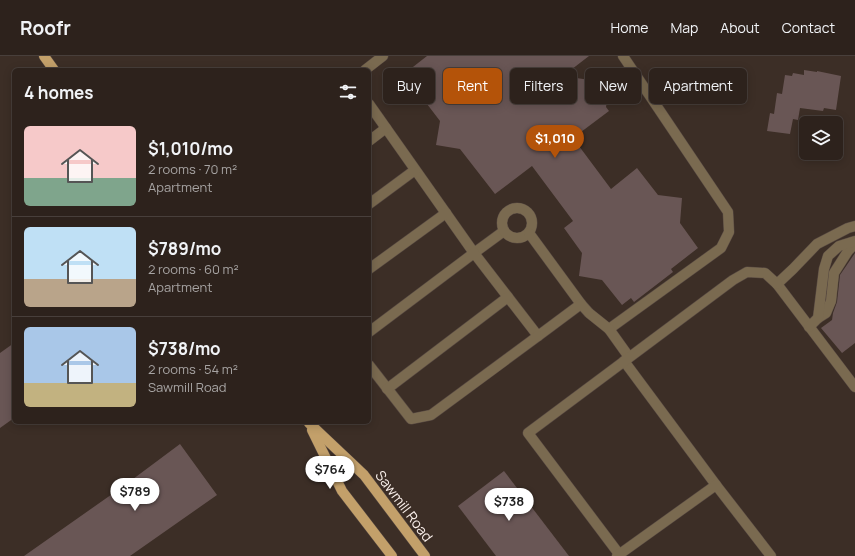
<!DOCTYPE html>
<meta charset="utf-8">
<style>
:root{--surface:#2d221c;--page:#392f29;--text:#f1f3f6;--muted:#a7a4a3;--line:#483f3b;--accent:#b45309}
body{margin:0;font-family:Manrope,sans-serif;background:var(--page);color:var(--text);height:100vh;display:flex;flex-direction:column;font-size:15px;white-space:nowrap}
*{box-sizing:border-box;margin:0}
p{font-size:13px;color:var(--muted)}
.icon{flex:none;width:22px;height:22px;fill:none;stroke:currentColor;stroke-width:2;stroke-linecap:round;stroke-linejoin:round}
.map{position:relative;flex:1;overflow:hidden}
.sheet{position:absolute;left:12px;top:12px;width:359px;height:356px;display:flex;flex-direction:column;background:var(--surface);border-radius:6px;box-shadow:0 2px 10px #0003,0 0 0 1px var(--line)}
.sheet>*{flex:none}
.banner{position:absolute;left:383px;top:12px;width:380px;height:36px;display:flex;gap:8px}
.buttons{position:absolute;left:799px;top:60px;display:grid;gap:8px}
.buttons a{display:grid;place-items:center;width:44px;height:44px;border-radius:6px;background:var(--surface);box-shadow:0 2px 10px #0003,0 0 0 1px var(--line);font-size:20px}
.price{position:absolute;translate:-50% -34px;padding:0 9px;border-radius:14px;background:#fff;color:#222;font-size:13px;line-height:26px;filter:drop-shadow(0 1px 2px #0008)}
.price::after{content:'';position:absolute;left:50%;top:24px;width:12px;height:9px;margin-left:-6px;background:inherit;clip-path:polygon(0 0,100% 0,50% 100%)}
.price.selected{background:var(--accent);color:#fff}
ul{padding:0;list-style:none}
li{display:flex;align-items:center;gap:12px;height:100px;padding:0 12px}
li+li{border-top:1px solid var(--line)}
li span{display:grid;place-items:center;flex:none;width:112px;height:80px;border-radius:6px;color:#555}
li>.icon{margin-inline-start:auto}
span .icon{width:48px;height:48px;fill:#fffc;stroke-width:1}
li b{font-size:17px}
h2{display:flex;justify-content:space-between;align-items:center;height:48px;padding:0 12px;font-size:17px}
.tag{padding:0 14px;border-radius:6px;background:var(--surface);box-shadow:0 2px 10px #0003,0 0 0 1px var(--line);font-size:14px;line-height:36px}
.tag.selected{background:var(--accent);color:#fff}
header{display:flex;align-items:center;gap:24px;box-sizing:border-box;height:56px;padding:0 20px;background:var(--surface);border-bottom:1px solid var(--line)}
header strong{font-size:19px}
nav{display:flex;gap:22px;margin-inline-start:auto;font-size:14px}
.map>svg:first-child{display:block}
.building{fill:#695655}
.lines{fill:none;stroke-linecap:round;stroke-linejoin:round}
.minor-casing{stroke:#574942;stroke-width:11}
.major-casing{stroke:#574942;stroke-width:11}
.minor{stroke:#7a6a50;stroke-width:10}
.major{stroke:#c3a06a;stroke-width:10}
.labels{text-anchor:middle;stroke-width:3;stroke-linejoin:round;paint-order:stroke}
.street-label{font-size:14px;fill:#fcf2ed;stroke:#3c2e26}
</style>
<header>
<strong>Roofr</strong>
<nav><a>Home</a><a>Map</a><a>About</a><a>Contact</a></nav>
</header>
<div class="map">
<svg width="855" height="500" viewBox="0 0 855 500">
<rect width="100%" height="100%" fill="#3c2e26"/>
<g class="building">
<polygon points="427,0 589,0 563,20 610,27 606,51 609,55 573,82 611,133 637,112 658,139 682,142 680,167 698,192 671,213 673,216 634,246 631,242 622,249 602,224 579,220 582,197 564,172 573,165 532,110 495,138 460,93 436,89 440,65 404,18"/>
<polygon points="804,14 817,16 817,15 841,20 836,54 824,52 823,55 800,52 798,64 793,63 790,78 767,75 770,57 774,58 777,37 782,38 785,19 792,20 793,17 804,19"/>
<polygon points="855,197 855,287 842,297 821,272 832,264 833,257 837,246 840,219"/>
<polygon points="14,287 14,362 0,372 0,297"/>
<polygon points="180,388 217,439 130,500 24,500 125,429"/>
<polygon points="504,415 569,500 496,500 458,450"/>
</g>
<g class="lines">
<g class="minor-casing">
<g id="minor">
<polyline points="365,14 383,0"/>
<polyline points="369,48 474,197 504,175"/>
<polyline points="369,85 386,72"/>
<polyline points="369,148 415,114"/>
<circle cx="517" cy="167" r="15"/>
<polyline points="855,170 848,172 817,188 793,213 777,228 855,331"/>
<polyline points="529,177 581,248"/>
<polyline points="369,213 446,157"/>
<polyline points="818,262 826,257 831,245 834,217 848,195 855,188"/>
<polyline points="809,271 818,262 824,213 828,200 839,190 855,185"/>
<polyline points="609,273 721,192 729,176 728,156 623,0"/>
<polyline points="369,276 474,197 538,280 581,248 589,257 609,273 629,301"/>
<polyline points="624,305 716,429"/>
<polyline points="369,309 411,363 431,359 538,280"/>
<polyline points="387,333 508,241"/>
<polyline points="619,498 528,377 733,224 747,216 765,217 777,228"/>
<polyline points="617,500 716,429 771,500"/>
</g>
</g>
<g class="major-casing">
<g id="major">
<polyline points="44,0 54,14"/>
<polyline points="309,367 364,419 425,500"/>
<polyline points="312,374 342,435 392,500"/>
</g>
</g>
<use href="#minor" class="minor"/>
<use href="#major" class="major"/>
</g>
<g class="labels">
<g class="street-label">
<text transform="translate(404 450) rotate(53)" y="5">Sawmill Road</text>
</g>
</g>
</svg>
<div class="buttons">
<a><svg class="icon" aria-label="layers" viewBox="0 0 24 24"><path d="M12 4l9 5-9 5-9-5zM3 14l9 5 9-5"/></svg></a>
</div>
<b class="price selected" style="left:555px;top:103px">$1,010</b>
<b class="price" style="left:330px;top:434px">$764</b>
<b class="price" style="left:135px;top:456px">$789</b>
<b class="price" style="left:509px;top:466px">$738</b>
<div class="banner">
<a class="tag">Buy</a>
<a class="tag selected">Rent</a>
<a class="tag">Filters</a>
<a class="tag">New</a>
<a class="tag">Apartment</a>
</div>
<section class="sheet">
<h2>4 homes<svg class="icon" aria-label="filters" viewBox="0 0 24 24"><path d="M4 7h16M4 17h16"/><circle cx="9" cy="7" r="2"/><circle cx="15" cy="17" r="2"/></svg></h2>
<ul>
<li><span style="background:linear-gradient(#f6c9c9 65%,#7fa58c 0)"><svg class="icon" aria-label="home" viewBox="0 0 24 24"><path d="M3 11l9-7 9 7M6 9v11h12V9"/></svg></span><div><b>$1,010/mo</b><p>2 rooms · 70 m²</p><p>Apartment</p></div></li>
<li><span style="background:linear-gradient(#bfe0f5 65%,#b9a48a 0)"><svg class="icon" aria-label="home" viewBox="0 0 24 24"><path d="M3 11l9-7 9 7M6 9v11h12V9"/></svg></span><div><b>$789/mo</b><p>2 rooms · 60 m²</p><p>Apartment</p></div></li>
<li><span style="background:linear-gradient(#a9c7e8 70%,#c2b280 0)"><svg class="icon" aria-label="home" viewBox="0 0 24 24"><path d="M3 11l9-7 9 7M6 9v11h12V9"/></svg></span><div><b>$738/mo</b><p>2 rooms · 54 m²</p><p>Sawmill Road</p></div></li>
</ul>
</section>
</div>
